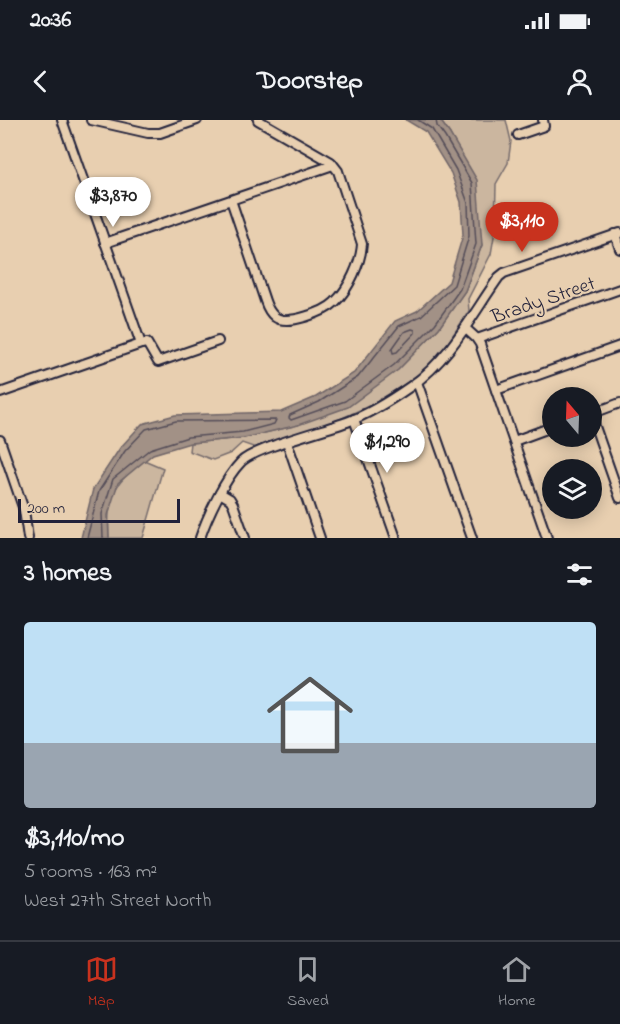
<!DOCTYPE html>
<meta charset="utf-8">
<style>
:root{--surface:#171b24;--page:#20242c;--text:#f1f3f6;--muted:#9ea1a6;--line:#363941;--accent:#c8321e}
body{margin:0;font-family:"Indie Flower",sans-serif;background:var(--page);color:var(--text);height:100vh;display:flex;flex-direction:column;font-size:22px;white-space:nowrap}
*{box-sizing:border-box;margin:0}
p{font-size:20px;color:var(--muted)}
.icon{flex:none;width:33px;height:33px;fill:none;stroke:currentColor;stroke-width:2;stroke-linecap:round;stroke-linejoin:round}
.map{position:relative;height:418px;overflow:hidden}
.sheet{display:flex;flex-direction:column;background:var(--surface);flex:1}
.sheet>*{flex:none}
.needle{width:39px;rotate:341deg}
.controls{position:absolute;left:542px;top:267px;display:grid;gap:12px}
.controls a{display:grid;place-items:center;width:60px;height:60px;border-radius:50%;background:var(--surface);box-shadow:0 3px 15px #0003;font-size:30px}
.scale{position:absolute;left:18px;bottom:15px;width:162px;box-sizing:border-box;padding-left:6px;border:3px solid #22223b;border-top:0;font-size:16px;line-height:21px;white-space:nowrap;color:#22223b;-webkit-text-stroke:4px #e8cfb0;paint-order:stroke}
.price{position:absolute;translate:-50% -51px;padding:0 14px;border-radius:21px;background:#fff;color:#222;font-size:20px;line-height:39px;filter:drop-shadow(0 2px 3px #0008)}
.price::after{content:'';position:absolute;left:50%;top:36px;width:18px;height:14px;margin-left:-9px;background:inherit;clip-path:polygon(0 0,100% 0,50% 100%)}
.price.on{background:var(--accent);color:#fff}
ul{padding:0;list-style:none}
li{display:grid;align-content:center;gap:12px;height:318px;padding:0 24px}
li span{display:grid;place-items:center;height:186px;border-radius:6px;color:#555}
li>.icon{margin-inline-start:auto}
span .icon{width:108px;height:108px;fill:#fffc;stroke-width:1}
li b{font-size:26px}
h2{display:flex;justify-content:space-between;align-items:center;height:72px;padding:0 24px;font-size:26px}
.status{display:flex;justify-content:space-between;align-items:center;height:42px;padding:0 30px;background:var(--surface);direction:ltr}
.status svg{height:16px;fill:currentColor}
header{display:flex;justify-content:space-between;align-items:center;height:78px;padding:0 24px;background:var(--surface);font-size:27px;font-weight:700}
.menu{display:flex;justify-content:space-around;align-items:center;height:84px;border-top:2px solid var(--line);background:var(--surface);font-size:16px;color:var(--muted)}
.menu a{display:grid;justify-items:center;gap:3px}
.menu .on{color:var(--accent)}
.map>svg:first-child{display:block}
.green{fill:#cbb69f;stroke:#766c6d;stroke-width:1.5}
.water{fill:#a29186;stroke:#6f6568;stroke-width:1.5}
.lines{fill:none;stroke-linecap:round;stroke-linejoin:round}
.shore{stroke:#554e59;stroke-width:1.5}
.minor-casing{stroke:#22223b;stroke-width:12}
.minor{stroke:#e8cfb0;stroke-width:8}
.labels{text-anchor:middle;stroke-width:4.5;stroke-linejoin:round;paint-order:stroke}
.street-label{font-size:20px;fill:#22223b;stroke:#e8cfb0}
</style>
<div class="status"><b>20:36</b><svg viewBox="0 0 49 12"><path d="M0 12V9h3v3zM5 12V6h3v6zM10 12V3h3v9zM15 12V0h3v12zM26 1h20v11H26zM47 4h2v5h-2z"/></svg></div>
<header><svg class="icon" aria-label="back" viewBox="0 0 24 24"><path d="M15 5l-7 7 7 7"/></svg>Doorstep<svg class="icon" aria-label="person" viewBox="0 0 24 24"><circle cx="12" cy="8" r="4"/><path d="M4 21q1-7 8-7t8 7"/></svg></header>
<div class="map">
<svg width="620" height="418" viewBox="0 0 620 418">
<rect width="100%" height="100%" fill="#e8cfb0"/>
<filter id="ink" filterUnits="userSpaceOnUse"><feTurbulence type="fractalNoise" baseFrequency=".0167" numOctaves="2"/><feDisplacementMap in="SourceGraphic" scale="12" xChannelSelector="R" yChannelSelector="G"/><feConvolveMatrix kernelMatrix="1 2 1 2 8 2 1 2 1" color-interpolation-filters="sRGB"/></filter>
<g filter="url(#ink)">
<g class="green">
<polygon points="440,0 506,0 511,21 508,43 496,64 495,111 491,134 468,179 469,191 447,224 429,246 407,263 373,284 340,299 256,328 242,323 231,333 213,340 189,331 190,323 244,318 298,305 398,250 439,208 465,171 482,125 450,14"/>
<path d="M 144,340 L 163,348 L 143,418 L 109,418 C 107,376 112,366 144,340 Z"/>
</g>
<polygon class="water" points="406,0 440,0 450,14 477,60 482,125 465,171 439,208 398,250 348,287 298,305 244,318 190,323 153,334 118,363 108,395 109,418 81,418 93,369 120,328 142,304 175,295 281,292 316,277 354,253 395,201 417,191 449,162 463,115 461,82 451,53 426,12"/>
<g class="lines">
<g class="shore">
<polyline points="418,0 432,9 456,50 468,83 469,116 454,165 421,196 399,206 358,257 319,282 290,295 289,298 291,300 345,281 394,245 435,204 460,169 476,124 472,63 445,17 437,6 436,0"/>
<polygon points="412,209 415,210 415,213 397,232 393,233 392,229 404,212"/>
<polyline points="87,418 99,371 125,331 146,309 176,301 276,300 274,304 243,312 188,317 150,329 113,359 102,394 103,418"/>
</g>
<g class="minor-casing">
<g id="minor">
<polyline points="62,0 141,224"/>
<polyline points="91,0 148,13 160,13 197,0"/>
<polyline points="518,15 544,6 543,0"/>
<path d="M 231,80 L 265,181 C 267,187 270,193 275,197 C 287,206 325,192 335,182 C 349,169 361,142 362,124 L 338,51 L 331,42 L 258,0"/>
<polyline points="615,114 620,129"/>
<polyline points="105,123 333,45"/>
<polyline points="465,208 476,218 480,224 547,418"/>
<polyline points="477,219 620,169"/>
<polyline points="417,262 472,418"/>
<polyline points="496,270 620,226"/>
<polyline points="0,273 141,224 147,223 158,242 218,221"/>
<polyline points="591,294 620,283"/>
<polyline points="591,295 620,378"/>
<polyline points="354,299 396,418"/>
<polyline points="0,320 24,390 28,418"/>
<polyline points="514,321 552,307"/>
<polyline points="287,322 320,418"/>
<polyline points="220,373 230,379 233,384 245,418"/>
<path d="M 200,418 C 207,397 225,358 241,342 C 254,328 325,310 347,302 C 369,294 391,280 411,266 C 450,239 472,195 499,157 L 504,153 L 620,113"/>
</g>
</g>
<use href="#minor" class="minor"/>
</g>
</g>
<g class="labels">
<g class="street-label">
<text transform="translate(543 179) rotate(-19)" y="7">Brady Street</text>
</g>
</g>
</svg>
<div class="controls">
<a><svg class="needle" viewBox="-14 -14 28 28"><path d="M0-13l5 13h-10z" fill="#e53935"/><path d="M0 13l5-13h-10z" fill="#9ea1a6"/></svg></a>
<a><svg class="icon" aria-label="layers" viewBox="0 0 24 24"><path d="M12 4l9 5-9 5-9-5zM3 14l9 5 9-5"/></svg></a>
</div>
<div class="scale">200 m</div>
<b class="price" style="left:113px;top:108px">$3,870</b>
<b class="price on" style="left:522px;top:133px">$3,110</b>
<b class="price" style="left:387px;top:354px">$1,290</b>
</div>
<section class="sheet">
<h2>3 homes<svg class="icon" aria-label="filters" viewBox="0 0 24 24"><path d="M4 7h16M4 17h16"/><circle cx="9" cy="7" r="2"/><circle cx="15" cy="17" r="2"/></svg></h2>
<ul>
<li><span style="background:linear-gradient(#bfe0f5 65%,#9aa5b1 0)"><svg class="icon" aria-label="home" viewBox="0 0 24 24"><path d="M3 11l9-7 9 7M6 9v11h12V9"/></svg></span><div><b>$3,110/mo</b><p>5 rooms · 163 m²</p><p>West 27th Street North</p></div></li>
</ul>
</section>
<nav class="menu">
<a class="on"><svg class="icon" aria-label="map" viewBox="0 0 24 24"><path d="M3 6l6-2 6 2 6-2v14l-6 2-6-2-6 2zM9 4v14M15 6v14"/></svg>Map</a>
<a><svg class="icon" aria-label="saved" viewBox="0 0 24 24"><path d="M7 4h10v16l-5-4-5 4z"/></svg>Saved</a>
<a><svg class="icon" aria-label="home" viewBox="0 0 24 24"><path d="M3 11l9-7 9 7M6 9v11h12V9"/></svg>Home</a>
</nav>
